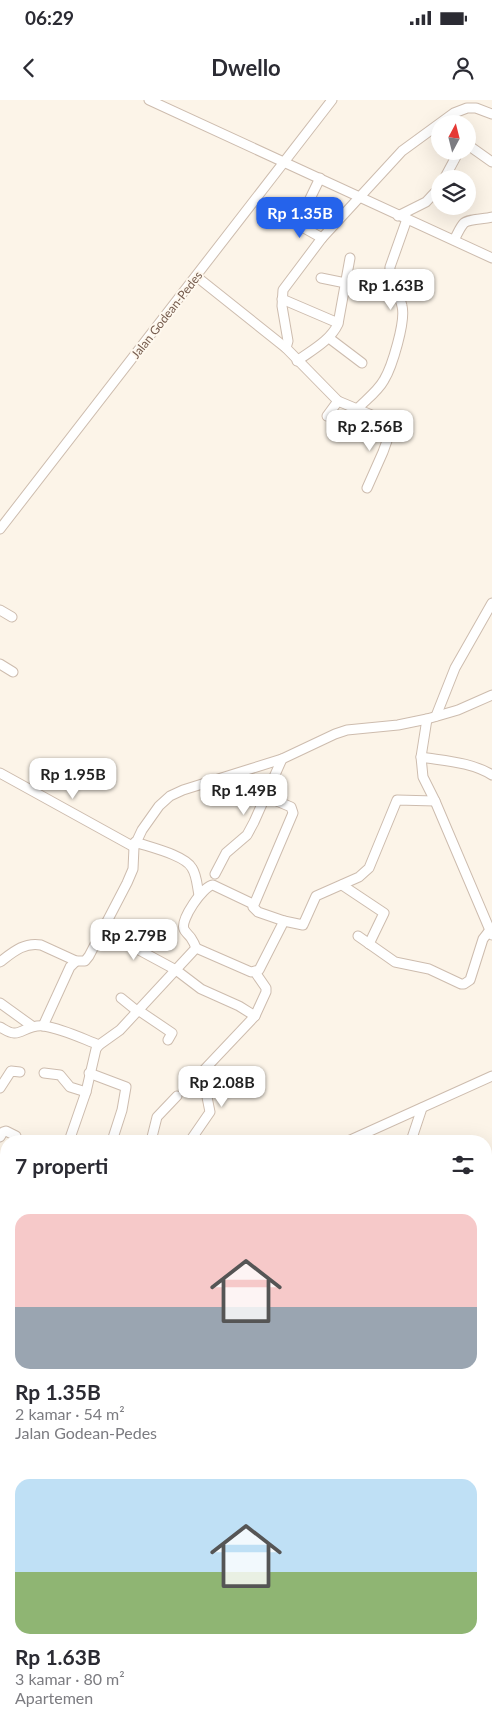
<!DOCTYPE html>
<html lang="id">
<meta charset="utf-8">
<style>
:root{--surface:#fff;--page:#f7f7f7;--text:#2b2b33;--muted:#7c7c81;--accent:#2563eb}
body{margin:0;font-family:Lato,sans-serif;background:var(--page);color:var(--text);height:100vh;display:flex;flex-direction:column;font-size:19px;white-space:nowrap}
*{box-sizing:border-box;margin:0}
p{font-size:16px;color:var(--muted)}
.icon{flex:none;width:28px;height:28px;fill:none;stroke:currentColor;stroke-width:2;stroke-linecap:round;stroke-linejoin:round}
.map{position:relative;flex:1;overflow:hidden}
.panel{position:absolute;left:0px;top:1035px;width:492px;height:600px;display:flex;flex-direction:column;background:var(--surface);border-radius:20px 20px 0 0;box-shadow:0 5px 20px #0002}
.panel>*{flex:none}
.needle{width:32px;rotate:7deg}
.fabs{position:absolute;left:431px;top:15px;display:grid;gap:10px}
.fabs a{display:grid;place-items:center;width:45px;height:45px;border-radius:50%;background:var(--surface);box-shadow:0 5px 20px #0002;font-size:25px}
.price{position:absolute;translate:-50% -42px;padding:0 11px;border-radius:10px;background:#fff;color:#222;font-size:16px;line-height:32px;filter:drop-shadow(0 1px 2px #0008)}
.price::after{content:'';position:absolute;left:50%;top:30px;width:15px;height:11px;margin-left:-8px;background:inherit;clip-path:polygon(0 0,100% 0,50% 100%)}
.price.active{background:var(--accent);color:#fff}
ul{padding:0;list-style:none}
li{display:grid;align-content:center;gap:10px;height:265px;padding:0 15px}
li span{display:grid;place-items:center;height:155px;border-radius:15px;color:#555}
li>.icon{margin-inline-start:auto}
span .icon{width:90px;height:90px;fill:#fffc;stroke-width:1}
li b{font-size:21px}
h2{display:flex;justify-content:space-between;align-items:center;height:60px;padding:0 15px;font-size:21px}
.status{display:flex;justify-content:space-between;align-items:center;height:35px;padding:0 25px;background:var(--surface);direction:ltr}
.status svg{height:14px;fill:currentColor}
header{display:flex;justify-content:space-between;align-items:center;height:65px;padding:0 15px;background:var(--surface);font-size:22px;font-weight:700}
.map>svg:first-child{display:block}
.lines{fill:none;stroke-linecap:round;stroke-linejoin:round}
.minor-casing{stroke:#cdbcae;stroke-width:11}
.minor{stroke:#fff;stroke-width:9}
.labels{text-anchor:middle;stroke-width:4;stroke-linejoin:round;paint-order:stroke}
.street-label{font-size:12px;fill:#755b4d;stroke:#fef8ee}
</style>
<div class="status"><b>06:29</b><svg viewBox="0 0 49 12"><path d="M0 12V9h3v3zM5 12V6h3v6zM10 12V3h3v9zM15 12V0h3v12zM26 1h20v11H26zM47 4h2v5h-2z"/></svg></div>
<header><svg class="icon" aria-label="back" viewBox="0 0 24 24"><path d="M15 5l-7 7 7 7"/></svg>Dwello<svg class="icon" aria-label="person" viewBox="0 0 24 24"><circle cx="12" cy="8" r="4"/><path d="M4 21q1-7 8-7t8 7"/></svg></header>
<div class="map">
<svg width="492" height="1635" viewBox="0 0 492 1635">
<rect width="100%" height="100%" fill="#fcf4e8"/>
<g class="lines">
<g class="minor-casing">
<g id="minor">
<polyline points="149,0 492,158"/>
<polyline points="468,45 492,62"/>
<polyline points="444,79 459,51"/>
<polyline points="398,116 426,102 440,87"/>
<polyline points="288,119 322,138"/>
<polyline points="295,122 306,107 320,78"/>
<path d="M 454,140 C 457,135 460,127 464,123 C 468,119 485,119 492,117"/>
<polyline points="197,177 286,248"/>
<polyline points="321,178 375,189 395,191"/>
<polyline points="282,199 338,223"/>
<polyline points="329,238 362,263"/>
<path d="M 297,261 C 312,250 330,241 338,224 L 350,158"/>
<path d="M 358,308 C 366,300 378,291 384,280 C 392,267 406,221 402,206 C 399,192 389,183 390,167 L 407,119"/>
<polyline points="327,316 338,301"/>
<polyline points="367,388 383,352 393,324 338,301 286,248 288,241 282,206 283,190 322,138 402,51 454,13 467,8 476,8 492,14"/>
<polyline points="0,429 332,0"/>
<polyline points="0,510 12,517"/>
<polyline points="0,564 13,572"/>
<polyline points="436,616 455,568 492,503"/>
<polyline points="427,619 421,657 423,677 435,701 492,835"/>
<path d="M 421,657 C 445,661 471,662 492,675"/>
<polyline points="0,673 134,747"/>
<polyline points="265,696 291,707 293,713 253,807 258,812 284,821"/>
<path d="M 135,742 C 149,747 185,755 192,768 C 197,776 197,786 199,795"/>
<polyline points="215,774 226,753 247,735 254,722 282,659"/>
<polyline points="342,785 384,813 369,844"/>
<polyline points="102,830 176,870 201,889 239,906 255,916 266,892 266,888 255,872"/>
<polyline points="358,836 395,862 429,869 461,884 464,884 470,880 483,839 490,830"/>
<polyline points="196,848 251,872 259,870 284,821 303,825 316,796 359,777 369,768 397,700 435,701"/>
<path d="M 0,862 C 13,852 24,842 41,845 L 76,861 L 85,861 L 89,856 L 127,783 L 133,769 L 134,747 L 142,730 L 159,706 L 170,696 L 183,690 L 282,659 L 335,634 L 347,630 L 398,625 L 427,619 L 458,610 L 492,595"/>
<polyline points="121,898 137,911"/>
<polyline points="0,903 32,926"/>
<polyline points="138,910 172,933 168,940"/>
<polyline points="43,926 70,867 76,861"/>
<path d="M 0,927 C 4,929 9,933 14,933 C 22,934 29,924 44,926 C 63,929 81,938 99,945"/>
<polyline points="44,973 60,975 70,987 86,992"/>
<polyline points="89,973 126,987 122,1010 112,1041"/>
<polyline points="0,988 11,971 20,972"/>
<polyline points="0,1037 3,1032 6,1031 16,1036"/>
<path d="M 69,1041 L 86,992 L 96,949 L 99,945 L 120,930 L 196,848 C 195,845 193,841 191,838 C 189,835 185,832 184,829 C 180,820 203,786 213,785 L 253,804"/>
<polyline points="151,1041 157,1017 177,996"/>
<polyline points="190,1041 210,1012 202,972 255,916"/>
<polyline points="348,1041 492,976"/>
<polyline points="411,1041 422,1008"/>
<polyline points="0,1081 6,1085"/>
<polyline points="0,1247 6,1252"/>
<polyline points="0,1286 6,1279"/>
<polyline points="486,1348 492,1312"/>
<polyline points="486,1358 492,1359"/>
<polyline points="0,1436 6,1418"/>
<polyline points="486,1466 492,1466"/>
<polyline points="486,1534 492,1535"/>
<polyline points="462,1629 465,1632 470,1635"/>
<polyline points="193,1635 195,1629"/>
<polyline points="476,1635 492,1633"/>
</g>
</g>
<use href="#minor" class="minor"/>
</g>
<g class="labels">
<g class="street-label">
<text transform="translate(167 215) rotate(-52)" y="4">Jalan Godean-Pedes</text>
</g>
</g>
</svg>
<div class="fabs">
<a><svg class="needle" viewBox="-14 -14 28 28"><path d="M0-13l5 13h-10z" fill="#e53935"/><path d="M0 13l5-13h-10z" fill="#7c7c81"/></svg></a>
<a><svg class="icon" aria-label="layers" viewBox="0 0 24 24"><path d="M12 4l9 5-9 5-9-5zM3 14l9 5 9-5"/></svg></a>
</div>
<b class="price active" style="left:300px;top:139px">Rp 1.35B</b>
<b class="price" style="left:391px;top:211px">Rp 1.63B</b>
<b class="price" style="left:370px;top:352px">Rp 2.56B</b>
<b class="price" style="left:73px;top:700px">Rp 1.95B</b>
<b class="price" style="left:244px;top:716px">Rp 1.49B</b>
<b class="price" style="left:134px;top:861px">Rp 2.79B</b>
<b class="price" style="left:222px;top:1008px">Rp 2.08B</b>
<section class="panel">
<h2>7 properti<svg class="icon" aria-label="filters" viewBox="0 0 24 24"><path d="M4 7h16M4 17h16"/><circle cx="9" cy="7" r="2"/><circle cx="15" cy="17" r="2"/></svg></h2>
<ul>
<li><span style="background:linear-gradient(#f6c9c9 60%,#9aa5b1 0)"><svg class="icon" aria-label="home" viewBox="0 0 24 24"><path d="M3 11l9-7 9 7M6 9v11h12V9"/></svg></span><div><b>Rp 1.35B</b><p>2 kamar · 54 m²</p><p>Jalan Godean-Pedes</p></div></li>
<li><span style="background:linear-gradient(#bfe0f5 60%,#8fb573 0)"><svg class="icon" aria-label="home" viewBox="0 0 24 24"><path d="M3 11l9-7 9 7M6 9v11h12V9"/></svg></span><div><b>Rp 1.63B</b><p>3 kamar · 80 m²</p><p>Apartemen</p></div></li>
</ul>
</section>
</div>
